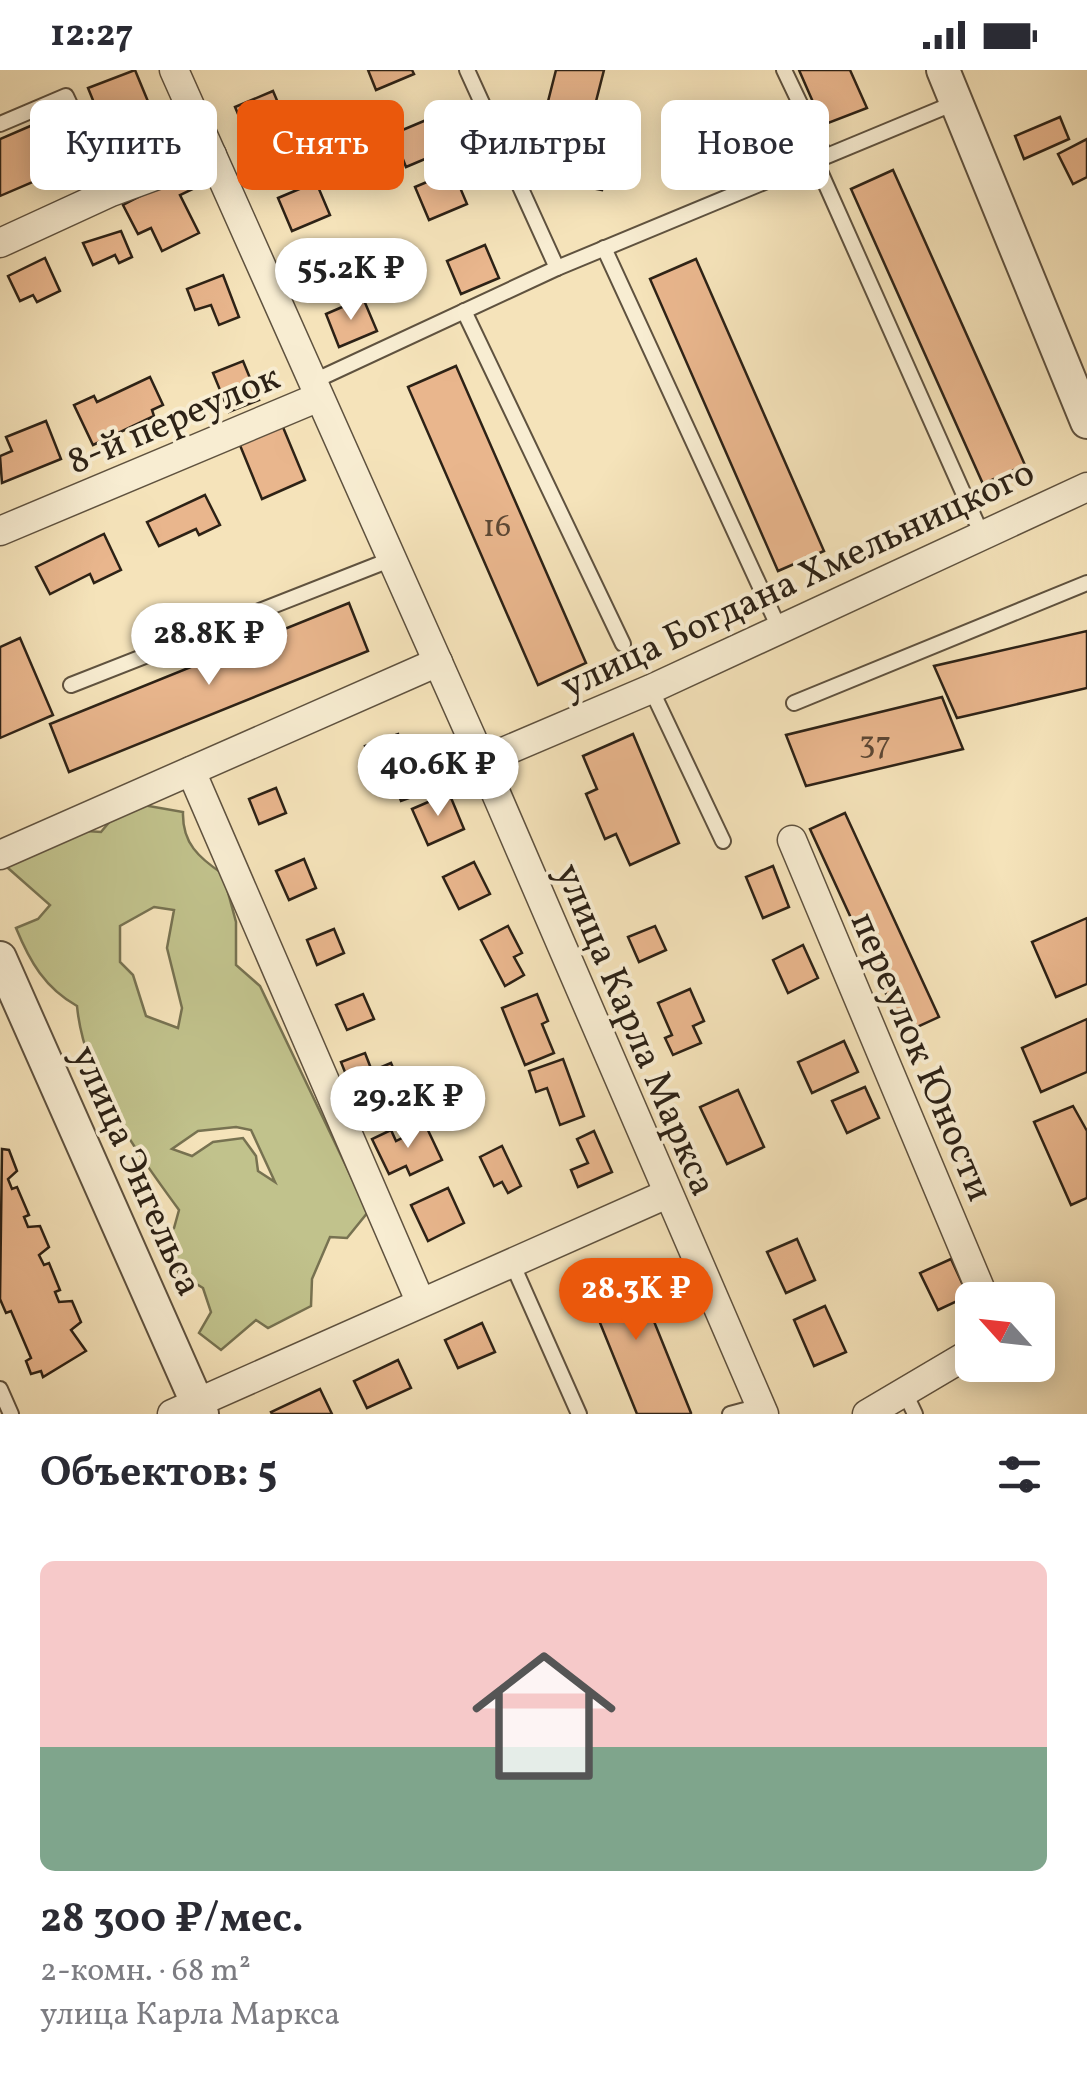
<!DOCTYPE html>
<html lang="ru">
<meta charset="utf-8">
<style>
:root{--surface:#fff;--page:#f2f2f3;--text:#2b2b33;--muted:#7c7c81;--accent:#ea580c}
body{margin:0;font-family:Vollkorn,serif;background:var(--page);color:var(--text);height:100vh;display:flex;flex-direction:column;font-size:38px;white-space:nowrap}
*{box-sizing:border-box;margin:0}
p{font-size:32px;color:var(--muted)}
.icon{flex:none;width:55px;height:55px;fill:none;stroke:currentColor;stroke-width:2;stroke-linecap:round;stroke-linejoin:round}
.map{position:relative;height:1344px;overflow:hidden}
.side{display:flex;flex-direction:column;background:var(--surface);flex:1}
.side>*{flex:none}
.hud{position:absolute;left:30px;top:30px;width:1028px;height:90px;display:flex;gap:20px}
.needle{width:65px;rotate:297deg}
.fabs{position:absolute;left:955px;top:1212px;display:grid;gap:20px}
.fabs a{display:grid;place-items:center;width:100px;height:100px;border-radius:15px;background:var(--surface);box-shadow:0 5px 25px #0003;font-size:50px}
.price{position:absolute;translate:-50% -85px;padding:0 22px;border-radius:35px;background:#fff;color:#222;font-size:32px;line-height:65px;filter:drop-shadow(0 2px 5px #0008)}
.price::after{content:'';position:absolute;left:50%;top:60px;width:30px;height:22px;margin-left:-15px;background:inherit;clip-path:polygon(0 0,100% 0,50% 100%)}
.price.active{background:var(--accent);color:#fff}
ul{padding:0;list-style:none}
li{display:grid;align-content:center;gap:20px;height:530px;padding:0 40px}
li span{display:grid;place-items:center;height:310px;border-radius:15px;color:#555}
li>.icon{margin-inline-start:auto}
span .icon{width:180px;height:180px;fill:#fffc;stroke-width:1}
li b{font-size:42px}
h2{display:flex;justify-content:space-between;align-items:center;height:120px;padding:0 40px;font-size:42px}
.chip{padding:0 35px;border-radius:15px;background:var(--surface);box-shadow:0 5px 25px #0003;font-size:35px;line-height:90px}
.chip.active{background:var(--accent);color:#fff}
.status{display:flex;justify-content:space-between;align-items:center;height:70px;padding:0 50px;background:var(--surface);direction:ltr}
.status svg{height:28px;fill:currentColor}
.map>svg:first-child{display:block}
.green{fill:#c1c28c;stroke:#777251;stroke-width:2.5;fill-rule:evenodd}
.building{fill:#e9b68d;stroke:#2d2216;stroke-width:2.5}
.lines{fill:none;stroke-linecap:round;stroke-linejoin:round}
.service-casing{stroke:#5f523f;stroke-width:18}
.minor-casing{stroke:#5f523f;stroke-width:31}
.tertiary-casing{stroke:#5f523f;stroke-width:36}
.service{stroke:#f8edd2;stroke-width:14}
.minor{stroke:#f8edd2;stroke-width:28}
.tertiary{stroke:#f8edd2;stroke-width:32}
.labels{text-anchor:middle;stroke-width:8;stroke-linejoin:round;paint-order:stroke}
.number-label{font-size:32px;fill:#5c4734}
.street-label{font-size:38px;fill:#2d2216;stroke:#f8edd2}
</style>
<div class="status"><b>12:27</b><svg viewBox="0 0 49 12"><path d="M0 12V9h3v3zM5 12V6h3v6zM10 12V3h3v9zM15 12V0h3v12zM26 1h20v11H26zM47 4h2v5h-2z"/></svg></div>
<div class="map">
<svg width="1087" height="1344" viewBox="0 0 1087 1344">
<rect width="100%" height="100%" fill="#f5e3ba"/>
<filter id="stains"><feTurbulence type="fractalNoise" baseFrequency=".002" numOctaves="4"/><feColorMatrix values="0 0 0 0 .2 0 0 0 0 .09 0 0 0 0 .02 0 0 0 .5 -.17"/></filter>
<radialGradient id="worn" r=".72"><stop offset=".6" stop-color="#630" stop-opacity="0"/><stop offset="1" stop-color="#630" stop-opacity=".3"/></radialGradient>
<path class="green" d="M 126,732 L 183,742 C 182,773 199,788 223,804 L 236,852 L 236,895 L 260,916 L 368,1142 L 347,1168 L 330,1167 L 312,1209 L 311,1236 L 268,1258 L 256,1250 L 221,1280 L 199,1263 L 211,1242 L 203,1218 L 179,1203 L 159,1171 L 174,1158 L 179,1140 C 136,1081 84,1010 77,936 C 45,918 30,892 16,858 L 38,849 L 50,835 L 0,791 L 86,761 L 101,762 ZM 154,837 L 174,840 L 167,878 L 182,938 L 178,958 L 146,946 L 133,905 L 120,892 L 120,856 ZM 236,1057 L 251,1060 L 275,1112 L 258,1101 L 256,1086 L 243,1068 L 213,1072 L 192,1086 L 172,1079 L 198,1061 Z"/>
<g class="building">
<polygon points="135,0 159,58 112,77 88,18"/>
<polygon points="368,0 412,0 414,4 376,20"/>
<polygon points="556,0 604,0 582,86 609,93 602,120 529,106"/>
<polygon points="799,0 850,0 867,38 823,55"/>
<polygon points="273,21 287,54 249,70 235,37"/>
<polygon points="1060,47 1069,69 1024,89 1015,66"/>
<polygon points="431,48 444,81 406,97 393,64"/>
<polygon points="35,54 56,102 0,126 0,69"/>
<polygon points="292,68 305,101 267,117 254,84"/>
<polygon points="1087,69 1087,107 1073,114 1058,84"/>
<polygon points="893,100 1025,395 983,414 851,119"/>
<polygon points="453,101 467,134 429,150 415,117"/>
<polygon points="187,102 195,118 180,125 199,163 162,181 151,158 138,164 123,135"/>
<polygon points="316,112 330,145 292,161 278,128"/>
<polygon points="121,161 132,187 119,193 115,185 93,195 83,173"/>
<polygon points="485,175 499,208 461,224 447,191"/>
<polygon points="45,188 60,221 37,232 33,225 20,231 8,206"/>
<polygon points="696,189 824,481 778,501 650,209"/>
<polygon points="223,205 239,247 219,255 211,235 195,240 187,219"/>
<polygon points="363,228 377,261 339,277 326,244"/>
<polygon points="243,291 259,330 229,342 213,303"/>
<polygon points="456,296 586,593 538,615 408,317"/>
<polygon points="150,307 163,335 152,340 154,346 93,375 74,335 94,326 97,332"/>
<polygon points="280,350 305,410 262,429 237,368"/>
<polygon points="46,351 61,389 2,413 0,386 12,381 6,367"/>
<polygon points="205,425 220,455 199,465 196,459 159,476 147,452"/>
<polygon points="104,464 121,500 94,513 90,504 50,524 36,497"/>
<polygon points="349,533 368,581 69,702 50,654"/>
<polygon points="1087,561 1087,618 957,648 934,596"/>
<polygon points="20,568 53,645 0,668 0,577"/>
<polygon points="942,627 963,679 806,716 786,665"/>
<polygon points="398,664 420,724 401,731 386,692 373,697 365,676"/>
<polygon points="633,664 679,773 630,795 616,764 605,769 586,724 597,719 583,686"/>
<polygon points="276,718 286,743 259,754 249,729"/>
<polygon points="449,723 464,759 428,775 412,739"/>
<polygon points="845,743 939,947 904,963 810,759"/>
<polygon points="304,789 316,818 289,830 276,801"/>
<polygon points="474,792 490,824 459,839 443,807"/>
<polygon points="773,796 789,837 763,848 746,807"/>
<polygon points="1087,848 1087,914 1056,927 1032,872"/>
<polygon points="508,856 522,883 514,887 524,905 505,916 481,870"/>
<polygon points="655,856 666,880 639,892 628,867"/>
<polygon points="334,859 344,883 317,895 307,870"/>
<polygon points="803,875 818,908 788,923 773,890"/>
<polygon points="690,919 704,951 693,956 701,973 673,985 665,968 672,965 658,933"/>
<polygon points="363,924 374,949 347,960 336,935"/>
<polygon points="537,924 548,951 542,954 554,983 525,995 502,938"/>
<polygon points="1087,949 1087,1002 1041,1022 1022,978"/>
<polygon points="844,971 858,1002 812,1023 798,992"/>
<polygon points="365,983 372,1001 391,993 401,1017 358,1035 341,992"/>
<polygon points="563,989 584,1046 560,1055 547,1018 536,1022 529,1001"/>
<polygon points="865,1017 879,1048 847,1063 832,1031"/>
<polygon points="738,1020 764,1077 727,1094 700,1037"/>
<polygon points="1073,1036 1087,1061 1087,1128 1071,1135 1034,1052"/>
<polygon points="426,1056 442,1090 410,1105 406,1096 389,1104 372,1069 391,1060 396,1071"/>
<polygon points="594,1061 612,1102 578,1117 571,1100 588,1093 577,1069"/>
<polygon points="502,1076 521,1116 508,1123 502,1112 494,1116 480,1087"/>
<polygon points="2,1079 9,1080 17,1101 8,1109 12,1119 17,1117 29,1145 24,1147 28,1157 40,1156 49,1177 39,1185 44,1195 49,1193 60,1220 55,1222 59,1232 72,1231 81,1252 71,1260 86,1281 43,1307 41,1301 31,1304 26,1291 31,1288 11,1241 6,1243 0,1229"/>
<polygon points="448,1118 464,1153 428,1171 411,1135"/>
<polygon points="797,1169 815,1210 786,1223 767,1182"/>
<polygon points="951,1189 968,1226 938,1240 920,1203"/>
<polygon points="630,1192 691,1343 690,1344 637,1344 583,1211"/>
<polygon points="825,1236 846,1282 814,1296 794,1250"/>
<polygon points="482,1253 495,1282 458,1298 445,1270"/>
<polygon points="398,1290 411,1318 367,1338 354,1311"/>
<polygon points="320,1319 332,1344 272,1344 271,1342"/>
</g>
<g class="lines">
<g class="service-casing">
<g id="service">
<polyline points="467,0 557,198"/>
<polyline points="784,0 825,86"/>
<polyline points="0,54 66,26 111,122"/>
<polyline points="815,90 982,465"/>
<polyline points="604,178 779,558"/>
<polyline points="464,241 623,574"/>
<polyline points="312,312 557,198 957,32"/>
<polyline points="71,615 392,489"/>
<polyline points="651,619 723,771"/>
<polyline points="794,633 1087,513"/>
<polyline points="512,1193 579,1344"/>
<polyline points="0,1319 11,1344"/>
<polyline points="906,1325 915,1344"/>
<polyline points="730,1344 760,1336"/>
</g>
</g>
<g class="minor-casing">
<g id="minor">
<polyline points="174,0 482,691 764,1344"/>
<polyline points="0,173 111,122 212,85"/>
<polyline points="0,461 319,327"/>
<polyline points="482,691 651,619 1087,417"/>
<polyline points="191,701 420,1231"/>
<polyline points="792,770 985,1230"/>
<polyline points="0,785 438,592"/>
<polyline points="172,1344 667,1124"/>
<polyline points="867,1344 972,1282"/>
</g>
</g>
<g class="tertiary-casing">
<g id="tertiary">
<polyline points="943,0 1087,352"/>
<polyline points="0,888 202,1344"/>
</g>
</g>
<use href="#service" class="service"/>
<use href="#minor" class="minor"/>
<use href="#tertiary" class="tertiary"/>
</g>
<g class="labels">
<g class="number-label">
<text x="497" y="466">16</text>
<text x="875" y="683">37</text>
</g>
<g class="street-label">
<text transform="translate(173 348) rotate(-23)" y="13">8-й переулок</text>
<text transform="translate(797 508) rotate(-25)" y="13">улица Богдана Хмельницкого</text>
<text transform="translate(637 959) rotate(67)" y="13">улица Карла Маркса</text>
<text transform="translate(923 986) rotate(67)" y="13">переулок Юности</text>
<text transform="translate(138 1100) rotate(66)" y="13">улица Энгельса</text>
</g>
</g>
<rect width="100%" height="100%" filter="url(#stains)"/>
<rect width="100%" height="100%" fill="url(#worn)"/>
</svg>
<div class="fabs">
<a><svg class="needle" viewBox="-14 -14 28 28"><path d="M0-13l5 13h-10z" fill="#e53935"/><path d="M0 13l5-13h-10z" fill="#7c7c81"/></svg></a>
</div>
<b class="price" style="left:351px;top:253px">55.2K ₽</b>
<b class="price" style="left:209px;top:618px">28.8K ₽</b>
<b class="price" style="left:438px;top:749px">40.6K ₽</b>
<b class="price" style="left:408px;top:1081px">29.2K ₽</b>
<b class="price active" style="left:636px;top:1273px">28.3K ₽</b>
<div class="hud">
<a class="chip">Купить</a>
<a class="chip active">Снять</a>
<a class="chip">Фильтры</a>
<a class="chip">Новое</a>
</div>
</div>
<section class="side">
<h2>Объектов: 5<svg class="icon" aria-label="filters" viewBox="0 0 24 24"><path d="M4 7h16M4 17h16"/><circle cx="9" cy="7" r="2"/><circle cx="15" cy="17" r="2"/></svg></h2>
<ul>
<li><span style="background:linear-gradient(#f6c9c9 60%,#7fa58c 0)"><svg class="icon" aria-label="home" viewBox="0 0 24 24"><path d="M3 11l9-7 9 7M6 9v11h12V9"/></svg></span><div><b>28 300 ₽/мес.</b><p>2-комн. · 68 m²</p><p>улица Карла Маркса</p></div></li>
</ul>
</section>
